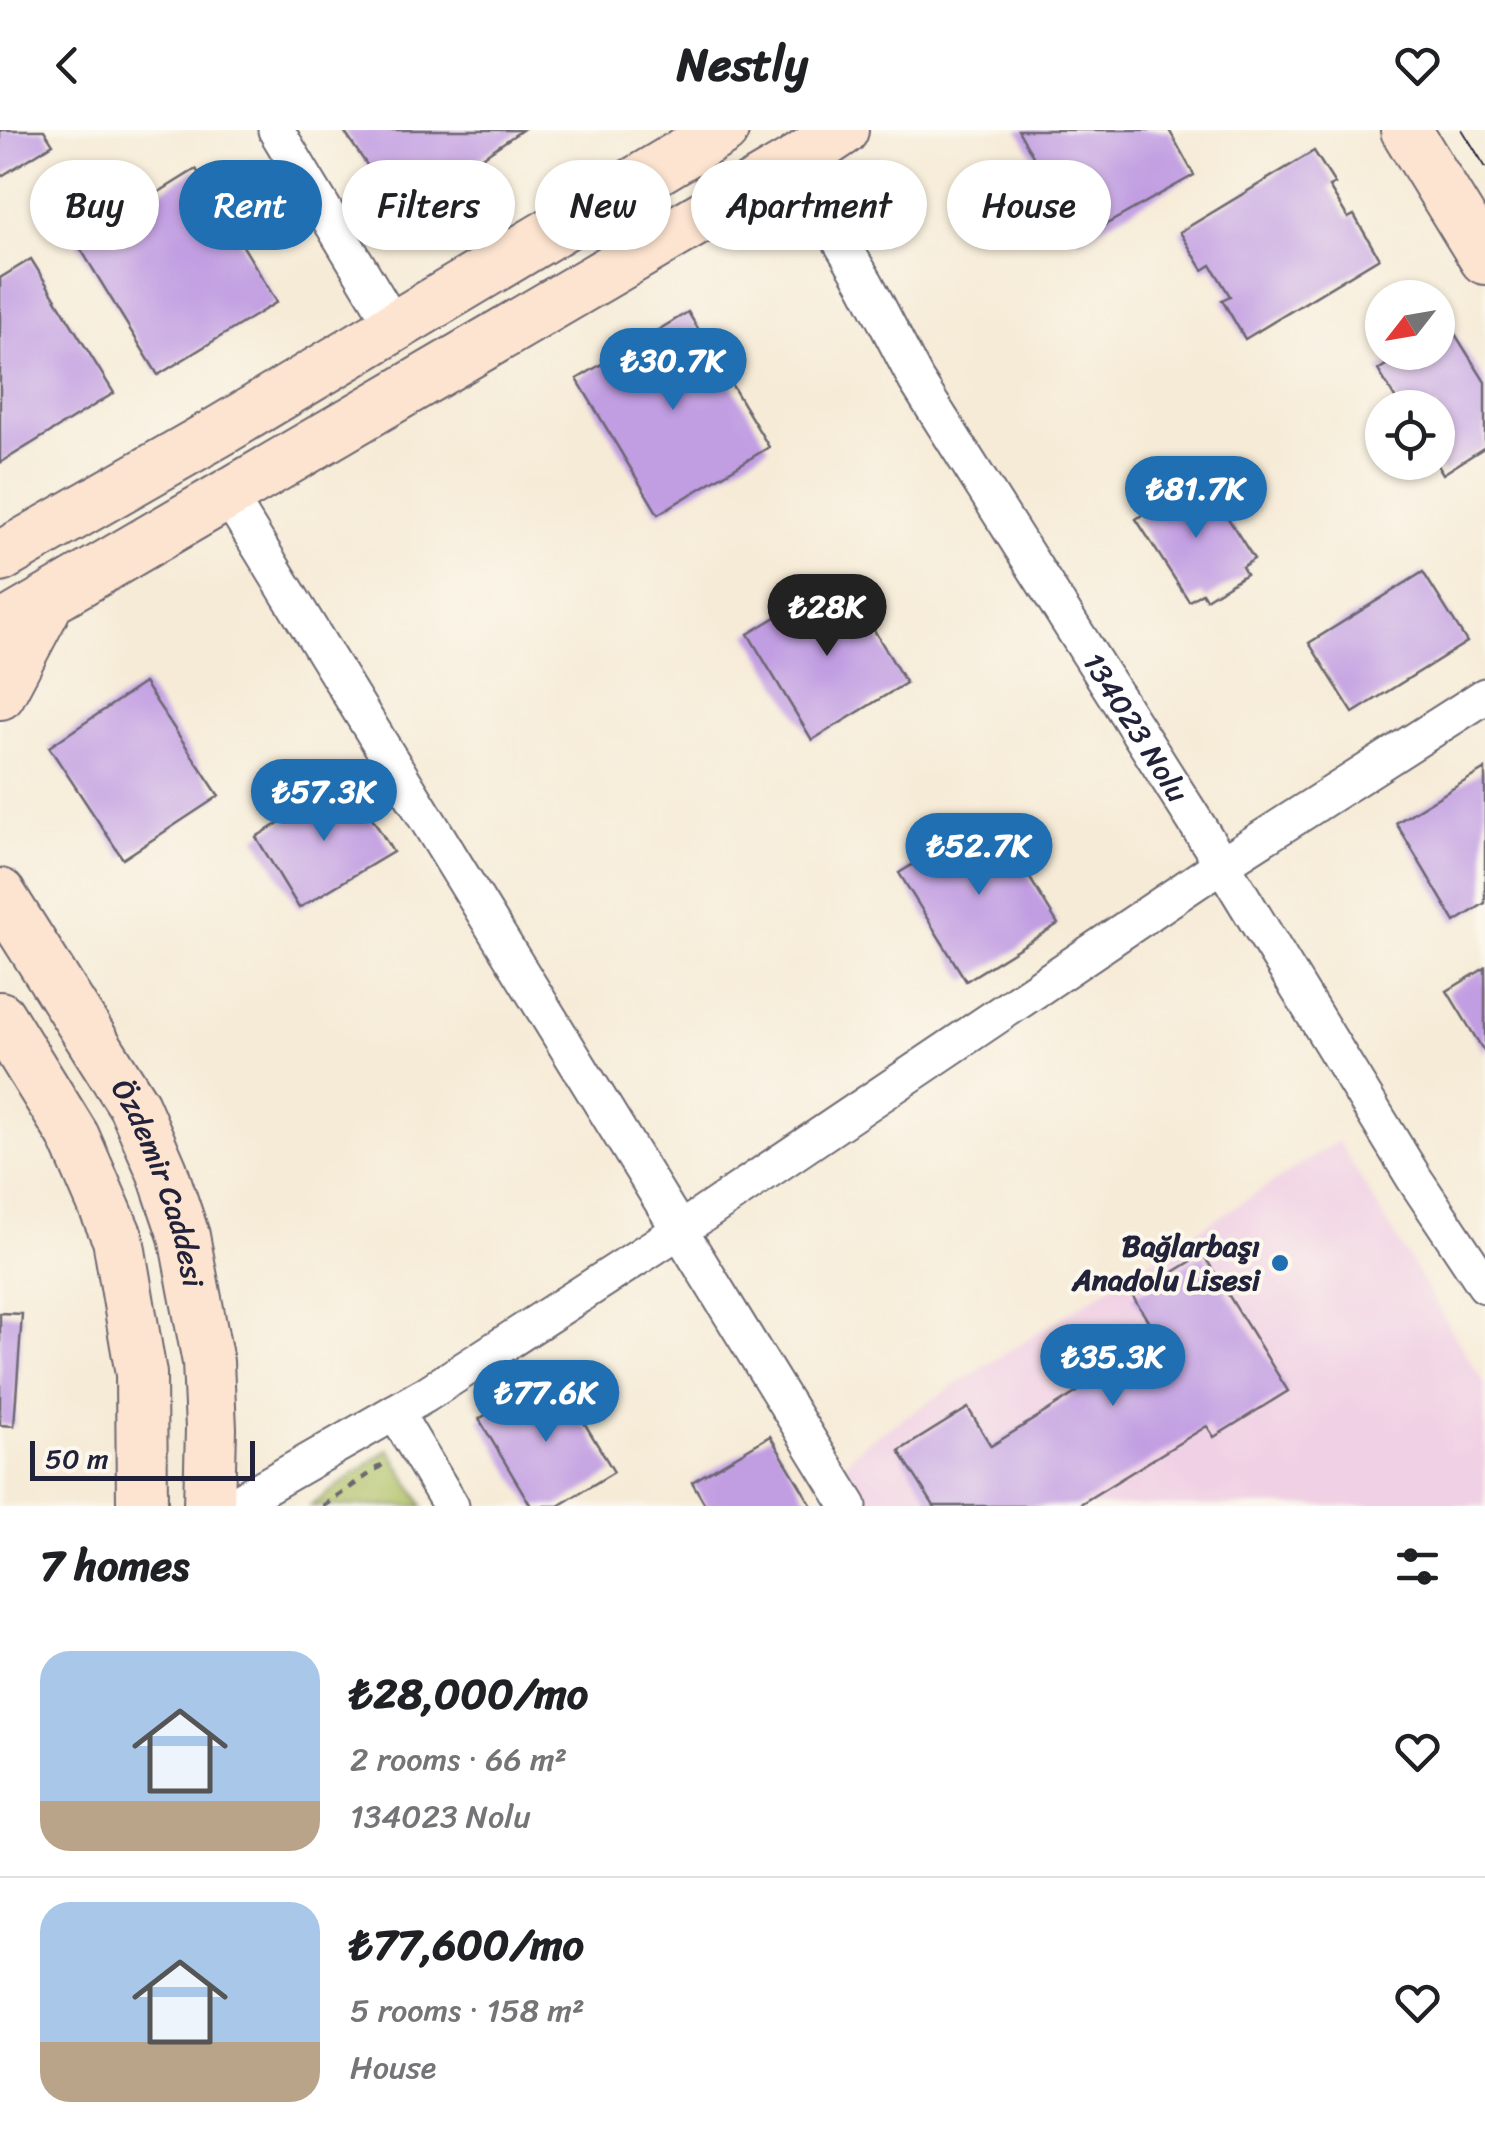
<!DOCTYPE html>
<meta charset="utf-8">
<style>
:root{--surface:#fff;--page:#f6f6f6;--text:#202124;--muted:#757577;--line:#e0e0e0;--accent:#1f6fb2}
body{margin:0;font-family:Sriracha,sans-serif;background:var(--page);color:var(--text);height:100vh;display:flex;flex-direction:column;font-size:38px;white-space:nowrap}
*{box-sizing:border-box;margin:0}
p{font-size:32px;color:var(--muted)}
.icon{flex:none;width:55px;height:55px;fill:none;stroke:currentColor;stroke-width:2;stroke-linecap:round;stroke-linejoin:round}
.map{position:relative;height:1376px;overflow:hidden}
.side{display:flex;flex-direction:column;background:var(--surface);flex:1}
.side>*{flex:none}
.top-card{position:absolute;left:30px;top:30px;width:1425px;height:90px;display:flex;gap:20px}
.needle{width:65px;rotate:239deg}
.controls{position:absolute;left:1365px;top:150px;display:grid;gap:20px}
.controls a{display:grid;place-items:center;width:90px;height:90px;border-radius:50%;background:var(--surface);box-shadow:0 2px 8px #0004;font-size:50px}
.scale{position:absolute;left:30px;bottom:25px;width:225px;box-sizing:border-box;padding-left:10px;border:5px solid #22223b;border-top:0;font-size:28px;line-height:35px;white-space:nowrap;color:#22223b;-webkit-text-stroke:8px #fbf7ec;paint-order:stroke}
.price{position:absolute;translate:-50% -85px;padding:0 22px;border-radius:35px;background:var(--accent);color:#fff;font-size:32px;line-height:65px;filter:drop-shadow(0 2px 5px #0008)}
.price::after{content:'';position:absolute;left:50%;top:60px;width:30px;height:22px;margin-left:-15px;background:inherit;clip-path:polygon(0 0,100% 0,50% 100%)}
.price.active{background:#222;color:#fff}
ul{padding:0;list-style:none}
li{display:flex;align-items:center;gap:30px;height:250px;padding:0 40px}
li+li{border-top:2px solid var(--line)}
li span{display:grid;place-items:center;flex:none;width:280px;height:200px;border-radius:30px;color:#555}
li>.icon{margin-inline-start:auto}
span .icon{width:120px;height:120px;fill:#fffc;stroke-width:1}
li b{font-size:42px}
h2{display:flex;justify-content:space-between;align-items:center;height:120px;padding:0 40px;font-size:42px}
.tag{padding:0 35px;border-radius:45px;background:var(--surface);box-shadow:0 2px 8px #0004;font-size:35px;line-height:90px}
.tag.active{background:var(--accent);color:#fff}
header{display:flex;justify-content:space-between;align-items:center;height:130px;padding:0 40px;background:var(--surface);font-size:45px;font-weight:700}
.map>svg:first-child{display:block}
.built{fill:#f0d0e4}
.green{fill:#acbe61;stroke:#67704e;stroke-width:2.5}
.building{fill:#c19de2}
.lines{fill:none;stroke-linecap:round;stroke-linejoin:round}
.street-casing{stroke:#6c6872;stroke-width:39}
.secondary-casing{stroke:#6c6872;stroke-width:54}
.path{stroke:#6c6872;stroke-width:5;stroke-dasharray:8 8;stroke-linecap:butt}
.street{stroke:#fff;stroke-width:35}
.secondary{stroke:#fde4d0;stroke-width:50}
.tram{stroke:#22223b;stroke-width:2.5}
.poi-dot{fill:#1f6fb2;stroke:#fbf7ec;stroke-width:4}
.labels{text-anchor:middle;stroke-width:8;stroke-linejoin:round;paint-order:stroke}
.street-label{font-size:30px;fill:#22223b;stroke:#fbf7ec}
.poi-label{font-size:30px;font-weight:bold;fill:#22223b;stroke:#fbf7ec;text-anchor:end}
</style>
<header><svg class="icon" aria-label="back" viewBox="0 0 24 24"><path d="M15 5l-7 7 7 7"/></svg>Nestly<svg class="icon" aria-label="heart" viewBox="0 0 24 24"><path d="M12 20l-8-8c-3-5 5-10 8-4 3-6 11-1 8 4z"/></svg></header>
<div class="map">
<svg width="1485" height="1376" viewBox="0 0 1485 1376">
<rect width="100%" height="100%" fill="#fbf7ec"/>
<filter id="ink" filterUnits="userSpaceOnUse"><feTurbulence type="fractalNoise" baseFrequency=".01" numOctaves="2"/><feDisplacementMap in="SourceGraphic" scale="20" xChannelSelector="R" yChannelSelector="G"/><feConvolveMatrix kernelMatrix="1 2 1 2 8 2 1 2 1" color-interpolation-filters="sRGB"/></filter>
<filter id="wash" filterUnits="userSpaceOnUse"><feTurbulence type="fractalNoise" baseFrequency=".0048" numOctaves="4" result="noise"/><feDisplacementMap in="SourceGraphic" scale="40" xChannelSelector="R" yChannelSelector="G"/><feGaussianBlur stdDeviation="2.25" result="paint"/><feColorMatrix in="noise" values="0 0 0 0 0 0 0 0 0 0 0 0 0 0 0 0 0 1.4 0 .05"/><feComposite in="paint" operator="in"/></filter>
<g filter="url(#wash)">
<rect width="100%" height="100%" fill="#f6ebd7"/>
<polygon class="built" points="1338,1011 1485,1255 1485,1376 871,1376 844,1334 863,1314"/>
<polygon class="green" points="389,1319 423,1376 310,1376"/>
<g id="blocks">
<g class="building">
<polygon points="0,0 44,0 53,14 0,47"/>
<polygon points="343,0 522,0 400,83"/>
<polygon points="1018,0 1169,0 1194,45 1080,109"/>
<polygon points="1314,21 1335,54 1329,57 1348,88 1354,85 1379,128 1245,209 1222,170 1230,166 1211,135 1203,140 1180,102"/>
<polygon points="196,39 277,172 158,245 77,113"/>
<polygon points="31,129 114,263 0,333 0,148"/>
<polygon points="688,182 769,317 658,384 577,249"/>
<polygon points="1450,196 1485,252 1485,317 1443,344 1436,332 1438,278 1401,278 1378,240 1407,222 1438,222 1438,204"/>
<polygon points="1195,348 1198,353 1203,349 1254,429 1242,437 1246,444 1206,469 1202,463 1189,471 1136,389"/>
<polygon points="1423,442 1467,512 1353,583 1309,513"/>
<polygon points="842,447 906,553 812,610 748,504"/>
<polygon points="144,553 219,666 123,729 49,617"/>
<polygon points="1485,639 1485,773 1455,792 1396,693"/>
<polygon points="349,650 393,722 299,778 256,707"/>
<polygon points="992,686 1058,794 966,851 899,743"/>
<polygon points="1485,838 1485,923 1447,861"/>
<polygon points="1203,1124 1288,1261 1214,1307 1207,1296 1077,1376 934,1376 899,1321 968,1278 991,1316 1160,1210 1133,1167"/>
<polygon points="0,1183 22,1184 14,1296 0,1295"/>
<polygon points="554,1243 614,1342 558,1376 531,1376 479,1289"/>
<polygon points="770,1306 812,1376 706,1376 692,1352"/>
</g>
</g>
</g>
<g filter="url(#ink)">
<use href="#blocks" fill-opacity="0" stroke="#6c6872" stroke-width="2.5"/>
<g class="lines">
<g class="street-casing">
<g id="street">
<polyline points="276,0 394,196"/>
<path id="s1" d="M 794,33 L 866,154 L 916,250 L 1222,734 L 1414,1048 L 1485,1155"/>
<polyline points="227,364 849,1376"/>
<polyline points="395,1282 451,1376"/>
<polyline points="231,1376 425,1265 680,1100 1222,734 1485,566"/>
</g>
</g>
<g class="secondary-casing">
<g id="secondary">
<polyline points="1406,0 1485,129"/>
<polyline points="0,427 220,301 723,0"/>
<polyline points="0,498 794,33 843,0"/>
<polyline points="0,564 49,471"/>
<path id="s2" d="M 0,764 L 134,976 L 162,1041 L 184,1106 L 208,1232 L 211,1299 L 209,1376"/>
<polyline points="0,887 74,1007 118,1109 141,1244 142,1376"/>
</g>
</g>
<polyline class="path" points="323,1376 386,1332"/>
<use href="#street" class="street"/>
<use href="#secondary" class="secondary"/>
<polyline class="tram" points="1462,0 1485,37"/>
</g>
</g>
<circle class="poi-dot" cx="1280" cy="1133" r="10"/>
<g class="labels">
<g class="street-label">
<text dy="10" stroke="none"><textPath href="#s1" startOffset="660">134023 Nolu</textPath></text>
<text dy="10" stroke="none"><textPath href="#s2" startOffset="332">Özdemir Caddesi</textPath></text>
</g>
<g class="poi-label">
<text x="1260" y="1126">Bağlarbaşı<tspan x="1260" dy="34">Anadolu Lisesi</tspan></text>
</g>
</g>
</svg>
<div class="controls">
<a><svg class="needle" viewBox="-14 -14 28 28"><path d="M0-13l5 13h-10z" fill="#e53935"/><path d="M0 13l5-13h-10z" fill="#757577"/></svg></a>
<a><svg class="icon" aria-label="locate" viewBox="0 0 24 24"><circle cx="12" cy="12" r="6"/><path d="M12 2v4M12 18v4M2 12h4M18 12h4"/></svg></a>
</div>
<div class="scale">50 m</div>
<b class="price" style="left:673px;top:283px">₺30.7K</b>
<b class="price" style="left:1196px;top:411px">₺81.7K</b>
<b class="price active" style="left:827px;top:529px">₺28K</b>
<b class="price" style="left:324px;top:714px">₺57.3K</b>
<b class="price" style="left:979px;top:768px">₺52.7K</b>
<b class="price" style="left:1113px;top:1279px">₺35.3K</b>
<b class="price" style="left:546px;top:1315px">₺77.6K</b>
<div class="top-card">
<a class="tag">Buy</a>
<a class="tag active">Rent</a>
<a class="tag">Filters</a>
<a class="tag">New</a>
<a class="tag">Apartment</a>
<a class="tag">House</a>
</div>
</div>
<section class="side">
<h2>7 homes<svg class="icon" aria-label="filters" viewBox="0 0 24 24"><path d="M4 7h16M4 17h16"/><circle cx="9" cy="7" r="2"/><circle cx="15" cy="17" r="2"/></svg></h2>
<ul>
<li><span style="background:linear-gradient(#a9c7e8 75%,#b9a48a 0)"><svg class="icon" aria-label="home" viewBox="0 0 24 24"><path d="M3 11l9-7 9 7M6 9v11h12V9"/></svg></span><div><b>₺28,000/mo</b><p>2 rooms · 66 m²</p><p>134023 Nolu</p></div><svg class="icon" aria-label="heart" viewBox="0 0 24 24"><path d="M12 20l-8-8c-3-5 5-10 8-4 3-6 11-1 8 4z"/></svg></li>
<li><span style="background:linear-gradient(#a9c7e8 70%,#b9a48a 0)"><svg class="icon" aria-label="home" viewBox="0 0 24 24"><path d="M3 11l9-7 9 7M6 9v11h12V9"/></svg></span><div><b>₺77,600/mo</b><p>5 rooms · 158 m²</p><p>House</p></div><svg class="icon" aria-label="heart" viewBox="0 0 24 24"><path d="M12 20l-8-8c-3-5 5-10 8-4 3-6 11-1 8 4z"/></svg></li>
</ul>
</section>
